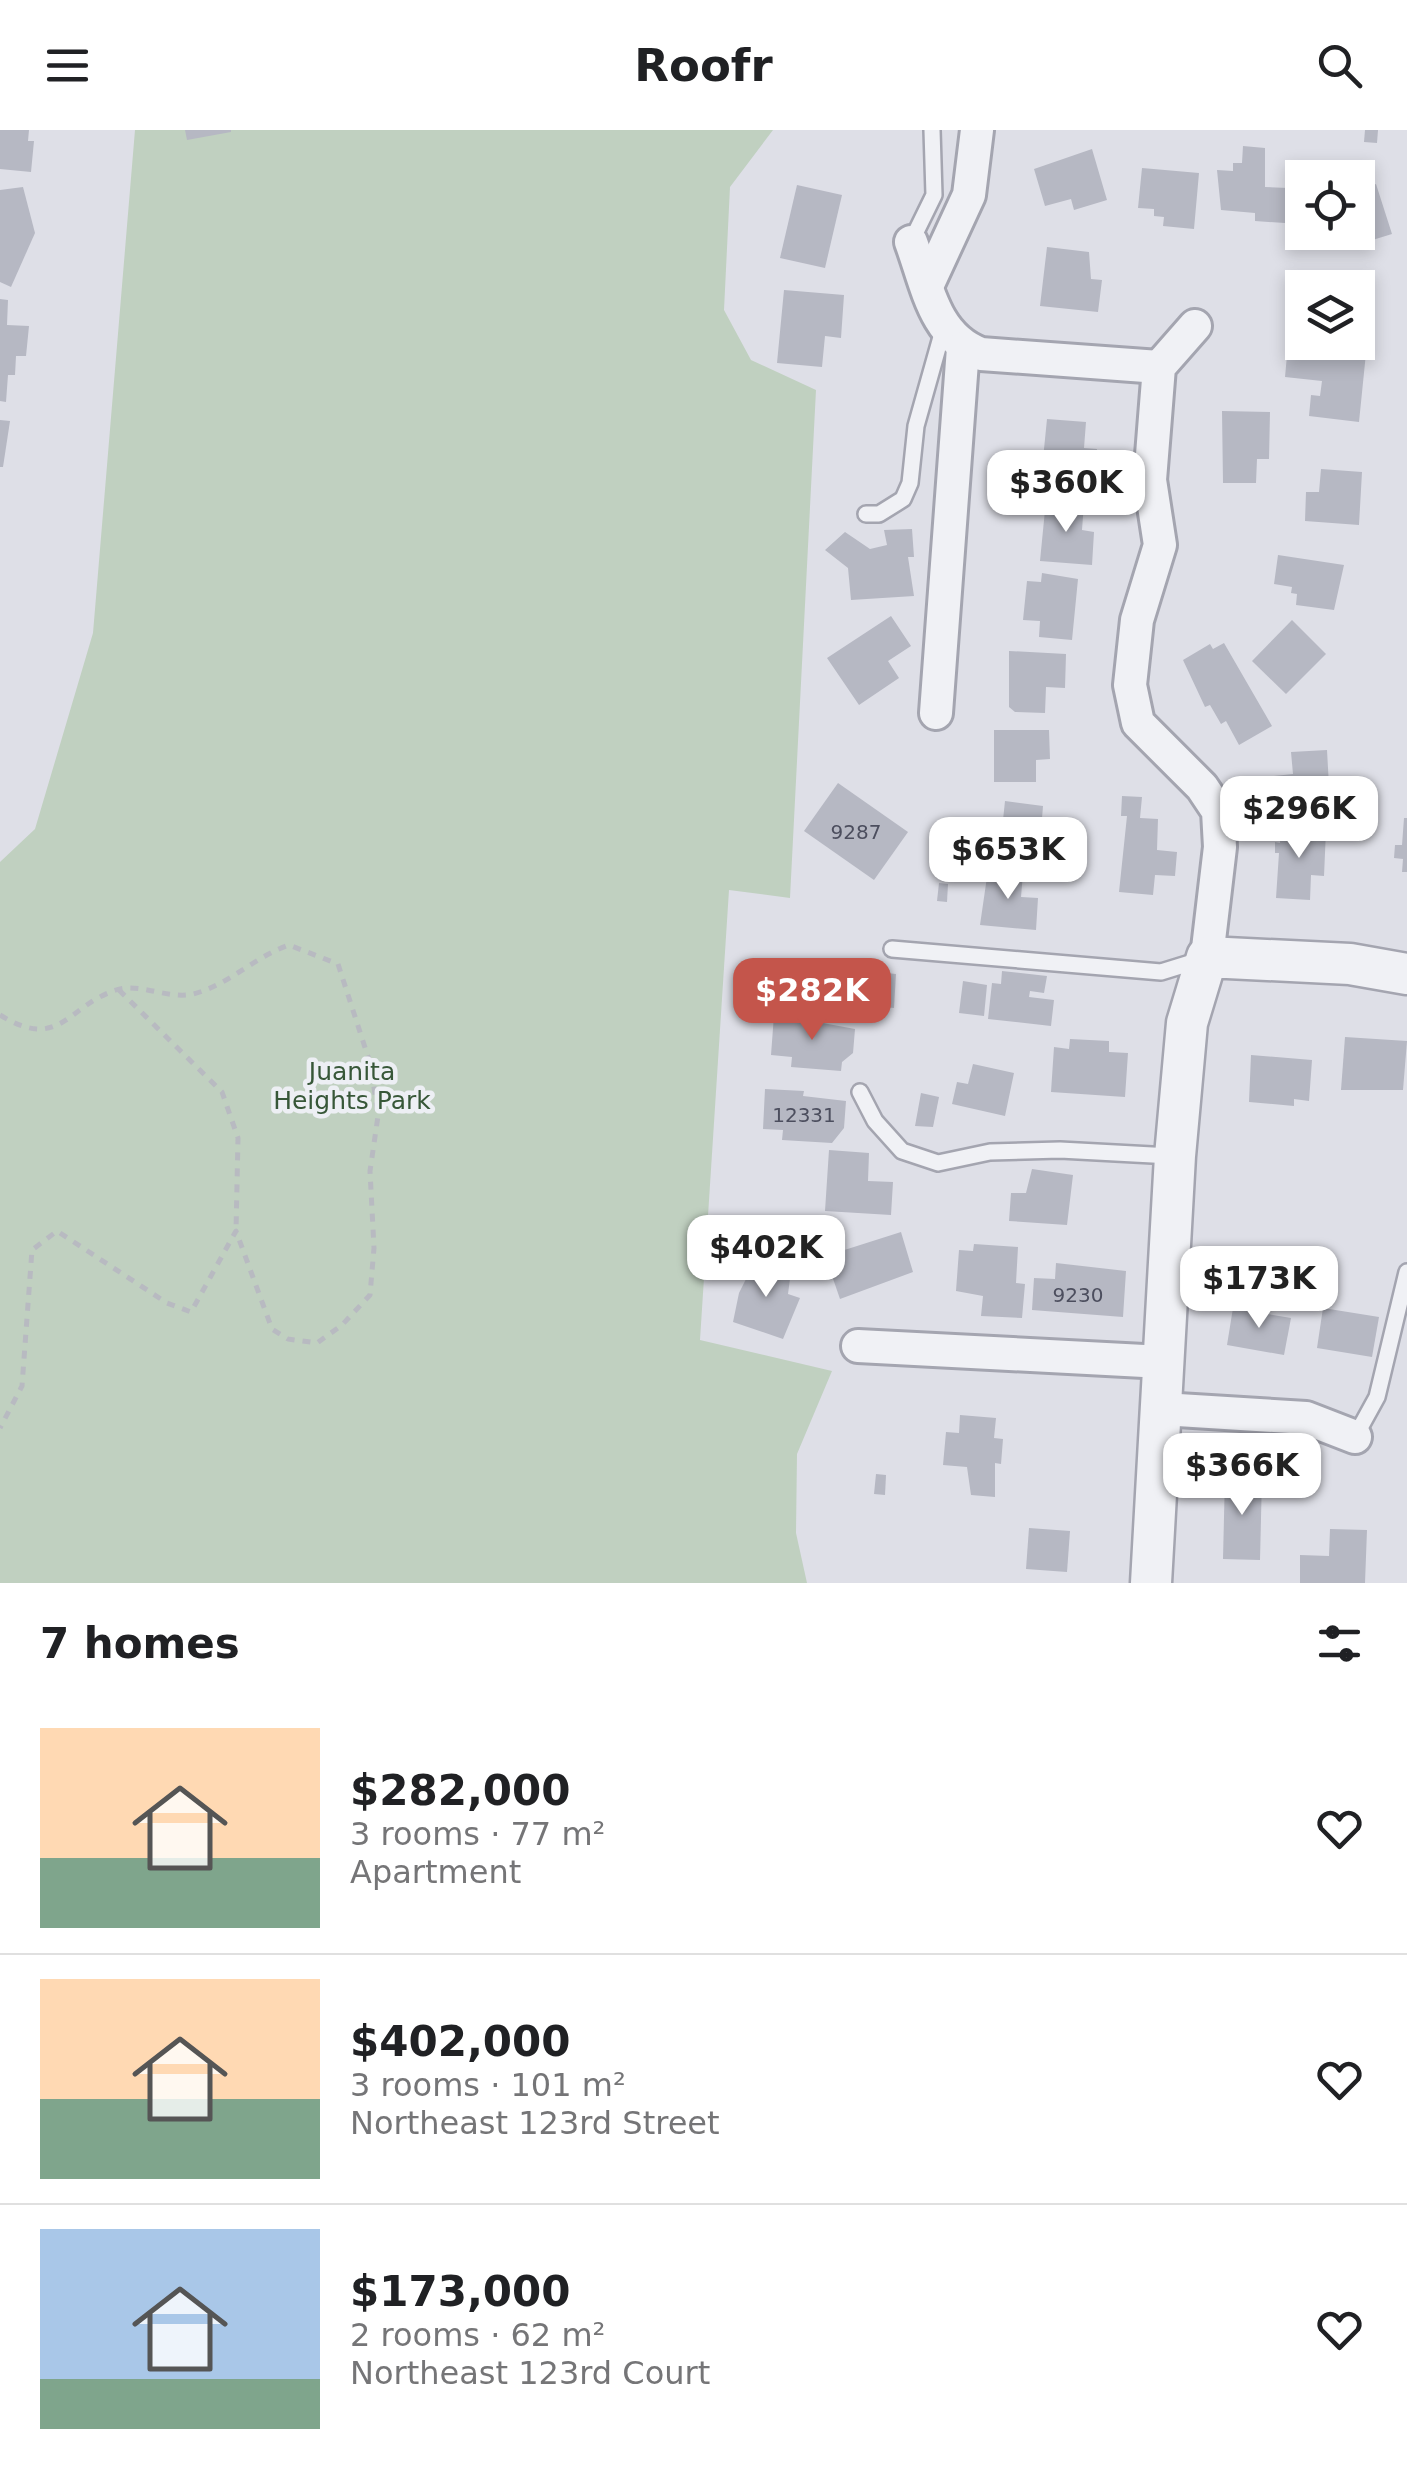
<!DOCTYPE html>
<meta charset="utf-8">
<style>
:root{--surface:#fff;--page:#f6f6f6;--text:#202124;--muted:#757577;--line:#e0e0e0;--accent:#c4554b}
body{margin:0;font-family:"DejaVu Sans",sans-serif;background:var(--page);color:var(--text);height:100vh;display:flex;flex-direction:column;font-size:38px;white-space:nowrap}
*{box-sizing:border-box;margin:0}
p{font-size:32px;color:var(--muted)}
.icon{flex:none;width:55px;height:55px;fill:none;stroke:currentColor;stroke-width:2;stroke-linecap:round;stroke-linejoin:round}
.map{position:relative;height:1453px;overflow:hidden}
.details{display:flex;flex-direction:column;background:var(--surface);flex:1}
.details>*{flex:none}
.controls{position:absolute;left:1285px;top:30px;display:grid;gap:20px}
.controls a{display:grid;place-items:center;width:90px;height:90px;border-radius:0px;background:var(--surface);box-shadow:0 5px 15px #0003;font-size:50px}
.price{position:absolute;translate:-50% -85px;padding:0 22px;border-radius:20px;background:#fff;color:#222;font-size:32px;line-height:65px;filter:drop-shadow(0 2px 5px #0008)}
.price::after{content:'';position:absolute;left:50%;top:60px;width:30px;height:22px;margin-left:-15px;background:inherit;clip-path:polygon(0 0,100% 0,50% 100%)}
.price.current{background:var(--accent);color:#fff}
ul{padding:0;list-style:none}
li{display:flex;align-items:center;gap:30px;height:250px;padding:0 40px}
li+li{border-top:2px solid var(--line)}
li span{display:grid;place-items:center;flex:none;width:280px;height:200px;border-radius:0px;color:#555}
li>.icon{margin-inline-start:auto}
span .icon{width:120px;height:120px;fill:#fffc;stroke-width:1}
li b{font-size:42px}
h2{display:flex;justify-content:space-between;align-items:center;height:120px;padding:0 40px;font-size:42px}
header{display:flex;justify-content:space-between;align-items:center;height:130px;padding:0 40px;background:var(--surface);font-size:45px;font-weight:600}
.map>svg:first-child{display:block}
.green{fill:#c0d0c0}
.building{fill:#b6b8c3}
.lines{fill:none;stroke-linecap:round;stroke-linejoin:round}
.service-casing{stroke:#a4a5b0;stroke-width:20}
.minor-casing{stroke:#a4a5b0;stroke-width:38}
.tertiary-casing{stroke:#a4a5b0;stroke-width:45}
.path{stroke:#b8bac1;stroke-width:5;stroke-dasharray:8 8;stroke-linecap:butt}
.service{stroke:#f0f1f5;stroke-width:15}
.minor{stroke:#f0f1f5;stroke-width:32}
.tertiary{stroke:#f0f1f5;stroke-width:40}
.labels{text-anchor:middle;stroke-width:9;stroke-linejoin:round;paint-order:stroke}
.number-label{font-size:20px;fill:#4c4e5e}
.park-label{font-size:25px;fill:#375738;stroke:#edeff4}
</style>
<header><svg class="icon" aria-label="menu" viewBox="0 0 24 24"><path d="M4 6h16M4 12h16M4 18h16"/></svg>Roofr<svg class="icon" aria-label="search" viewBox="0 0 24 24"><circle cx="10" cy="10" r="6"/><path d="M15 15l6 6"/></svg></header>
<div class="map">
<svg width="1407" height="1453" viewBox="0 0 1407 1453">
<rect width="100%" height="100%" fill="#dedfe7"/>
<polygon class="green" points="135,0 773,0 730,57 724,180 751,230 816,260 790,768 729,760 700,1210 832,1241 797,1324 796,1403 807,1453 0,1453 0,732 35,699 93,503"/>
<g class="building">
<polygon points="0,0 29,0 28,11 34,11 31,42 0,39"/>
<polygon points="185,0 231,0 231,2 187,10"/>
<polygon points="1365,0 1378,0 1377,13 1364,12"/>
<polygon points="1243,16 1265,18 1265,57 1288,58 1285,93 1255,91 1255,83 1221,80 1217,40 1233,41 1233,33 1242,33"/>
<polygon points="1092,19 1107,70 1074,80 1071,69 1045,76 1034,39"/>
<polygon points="1142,38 1199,43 1194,99 1163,96 1164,87 1154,86 1154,79 1138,78"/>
<polygon points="1376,54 1392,104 1340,120 1335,102 1358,102 1358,60"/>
<polygon points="797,55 842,65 825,138 780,128"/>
<polygon points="23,57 35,103 11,157 0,152 0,60"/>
<polygon points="1047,117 1089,122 1091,149 1102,150 1098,182 1040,176"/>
<polygon points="1295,140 1329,143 1329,151 1351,153 1351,158 1302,158 1302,179 1295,178"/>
<polygon points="784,160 844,165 841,208 825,206 822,237 777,233"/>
<polygon points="0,169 8,170 7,195 29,196 26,226 16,226 15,245 8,245 6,272 0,271"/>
<polygon points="1288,214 1366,223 1359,292 1309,286 1311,265 1320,266 1322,251 1285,247"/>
<polygon points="1222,281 1270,282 1269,329 1257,329 1256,353 1223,353"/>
<polygon points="1047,289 1086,292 1084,318 1097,319 1094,353 1041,349"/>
<polygon points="0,290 10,291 3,337 0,337"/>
<polygon points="1321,339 1362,342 1359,395 1305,391 1306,362 1319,362"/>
<polygon points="1046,370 1084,373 1082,400 1094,402 1092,435 1040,431"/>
<polygon points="912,399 914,427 908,427 914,466 851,470 848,438 825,420 845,402 870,419 887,415 884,400"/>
<polygon points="1278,425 1344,435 1334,480 1296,475 1297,464 1291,463 1292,457 1274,454"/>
<polygon points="1042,443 1078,449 1072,510 1039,507 1040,491 1023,490 1027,451 1041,452"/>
<polygon points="891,486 911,516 888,531 899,548 859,575 827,528"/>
<polygon points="1292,490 1326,524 1286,564 1252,531"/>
<polygon points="1224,513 1272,596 1239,615 1226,591 1221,594 1210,575 1205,577 1183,530 1210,514 1213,519"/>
<polygon points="1009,521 1066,524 1065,558 1046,557 1045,583 1015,582 1009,577"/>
<polygon points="994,600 1049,600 1050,629 1036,630 1036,652 994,652"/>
<polygon points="1327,620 1330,674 1277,677 1274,646 1293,644 1291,622"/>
<polygon points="838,653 908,702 874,750 804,701"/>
<polygon points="1122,666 1142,667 1140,688 1158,689 1157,720 1177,722 1175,746 1155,745 1153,765 1119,762 1127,686 1121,686"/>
<polygon points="1005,671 1043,676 1041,701 1049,702 1045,730 999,728"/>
<polygon points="1404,688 1407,688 1407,742 1402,742 1403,729 1394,728 1395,715 1402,715"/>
<polygon points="1281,697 1326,700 1324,746 1311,745 1310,770 1276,768 1279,723 1275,723 1275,712 1280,713"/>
<polygon points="988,740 1023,743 1021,767 1038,768 1036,800 980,795"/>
<polygon points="939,753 948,754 947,772 937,771"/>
<polygon points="837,838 896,844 894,878 835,872"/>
<polygon points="1002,841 1047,846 1044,863 1030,861 1029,867 1054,870 1051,896 988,889 992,853 1001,854"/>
<polygon points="963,851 987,855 984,886 959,883"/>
<polygon points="774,885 813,888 812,891 855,899 853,923 842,932 841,941 791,937 792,927 771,925"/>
<polygon points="1345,907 1407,911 1403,960 1341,960"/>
<polygon points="1070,909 1109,911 1109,922 1128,923 1125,967 1051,962 1054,917 1069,919"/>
<polygon points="1251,925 1312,930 1309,971 1294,969 1294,976 1249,972"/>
<polygon points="973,934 1014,943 1005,986 952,974 957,952 968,954"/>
<polygon points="765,959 804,961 803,966 846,971 844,998 832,1013 782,1010 783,1000 763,999"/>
<polygon points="921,963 939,967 933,997 915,996"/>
<polygon points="829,1020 869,1023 868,1051 893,1052 891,1085 825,1081"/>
<polygon points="1032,1039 1073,1045 1067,1095 1009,1091 1011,1063 1026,1063"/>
<polygon points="901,1102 913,1142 840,1169 829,1137 839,1134 835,1123"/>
<polygon points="974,1114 1018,1117 1016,1153 1025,1154 1022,1188 981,1186 983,1166 956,1161 959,1120 973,1121"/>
<polygon points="756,1129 791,1141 788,1164 800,1168 783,1209 733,1192 739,1163"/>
<polygon points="1056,1133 1126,1141 1123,1187 1032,1180 1034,1148 1055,1149"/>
<polygon points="1233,1178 1291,1188 1284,1225 1227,1215"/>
<polygon points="1323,1178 1379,1187 1372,1227 1317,1218"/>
<polygon points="960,1285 996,1288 994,1308 1003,1309 1001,1334 995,1333 995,1367 971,1365 967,1337 943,1335 946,1302 959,1303"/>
<polygon points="876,1344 886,1345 885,1365 874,1364"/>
<polygon points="1225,1346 1262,1347 1260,1430 1223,1429"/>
<polygon points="1029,1398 1070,1401 1067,1442 1026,1439"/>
<polygon points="1330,1399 1367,1400 1365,1453 1300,1453 1300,1425 1329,1426"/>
</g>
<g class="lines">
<g class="service-casing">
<g id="service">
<polyline points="911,112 934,65 932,0"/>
<polyline points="866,384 879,384 903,369 910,353 916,296 943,200"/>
<polyline points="892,819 1161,842 1203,829"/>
<polyline points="860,962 875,991 902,1021 938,1033 990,1022 1060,1020 1171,1026"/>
<polyline points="1355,1307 1377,1267 1407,1142"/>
</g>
</g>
<g class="minor-casing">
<g id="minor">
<path d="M 911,112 C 927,155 934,207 981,224 L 1159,237"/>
<polyline points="927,156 969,65 977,0"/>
<polyline points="1195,196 1159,237 1150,350 1160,415 1137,490 1130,555 1138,593 1202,657 1218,681 1220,717 1207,827"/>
<polyline points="936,583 963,218"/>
<polyline points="858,1216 1163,1232"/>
<polyline points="1162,1279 1306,1288 1355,1307"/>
</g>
</g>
<g class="tertiary-casing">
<polyline id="tertiary" points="1151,1453 1175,1026 1187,893 1207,827 1350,834 1407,844"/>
</g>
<g class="path">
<polyline points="119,860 222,962 238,1008 236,1101"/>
<path d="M 0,885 C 60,922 67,876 116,860 C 139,852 169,870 193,864 C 229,855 254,827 289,815 L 338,834 L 371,936 L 378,986 L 370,1041 L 374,1118 L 370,1165 L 342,1195 L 317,1213 L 288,1209 L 272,1199 L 236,1101 L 191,1182 L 167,1173 L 57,1101 L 32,1120 L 22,1256 L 0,1298"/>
</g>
<use href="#service" class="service"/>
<use href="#minor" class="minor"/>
<use href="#tertiary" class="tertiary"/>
</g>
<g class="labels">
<g class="number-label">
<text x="856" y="709">9287</text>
<text x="804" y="992">12331</text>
<text x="1078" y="1172">9230</text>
</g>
<g class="park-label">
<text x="352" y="950">Juanita<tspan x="352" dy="29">Heights Park</tspan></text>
</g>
</g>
</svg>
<div class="controls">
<a><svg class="icon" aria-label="locate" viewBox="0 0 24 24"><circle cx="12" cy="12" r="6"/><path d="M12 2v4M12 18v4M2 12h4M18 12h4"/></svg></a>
<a><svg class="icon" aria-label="layers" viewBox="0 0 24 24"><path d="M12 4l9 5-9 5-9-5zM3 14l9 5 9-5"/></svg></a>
</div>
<b class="price" style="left:1066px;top:405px">$360K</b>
<b class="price" style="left:1299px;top:731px">$296K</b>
<b class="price" style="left:1008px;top:772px">$653K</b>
<b class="price current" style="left:812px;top:913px">$282K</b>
<b class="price" style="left:766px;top:1170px">$402K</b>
<b class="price" style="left:1259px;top:1201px">$173K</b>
<b class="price" style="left:1242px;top:1388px">$366K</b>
</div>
<section class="details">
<h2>7 homes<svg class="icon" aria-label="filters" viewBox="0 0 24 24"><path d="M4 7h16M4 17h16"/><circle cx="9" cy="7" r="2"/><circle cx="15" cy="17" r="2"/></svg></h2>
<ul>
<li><span style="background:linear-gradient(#ffd9b3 65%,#7fa58c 0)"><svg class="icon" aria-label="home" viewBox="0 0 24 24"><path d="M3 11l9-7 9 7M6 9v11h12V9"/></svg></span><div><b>$282,000</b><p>3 rooms · 77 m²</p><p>Apartment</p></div><svg class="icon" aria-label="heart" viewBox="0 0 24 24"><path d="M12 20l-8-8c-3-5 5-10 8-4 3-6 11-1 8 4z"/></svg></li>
<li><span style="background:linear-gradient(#ffd9b3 60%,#7fa58c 0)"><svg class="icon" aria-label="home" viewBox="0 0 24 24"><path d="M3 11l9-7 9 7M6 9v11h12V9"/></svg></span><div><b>$402,000</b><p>3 rooms · 101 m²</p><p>Northeast 123rd Street</p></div><svg class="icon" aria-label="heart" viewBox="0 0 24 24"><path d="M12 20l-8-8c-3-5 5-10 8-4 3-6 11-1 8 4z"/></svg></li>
<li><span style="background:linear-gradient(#a9c7e8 75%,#7fa58c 0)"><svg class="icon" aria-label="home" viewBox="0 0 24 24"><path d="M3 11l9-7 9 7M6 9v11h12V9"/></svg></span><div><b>$173,000</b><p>2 rooms · 62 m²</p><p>Northeast 123rd Court</p></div><svg class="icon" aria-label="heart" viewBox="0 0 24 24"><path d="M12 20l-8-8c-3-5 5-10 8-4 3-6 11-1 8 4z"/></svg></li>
</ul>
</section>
